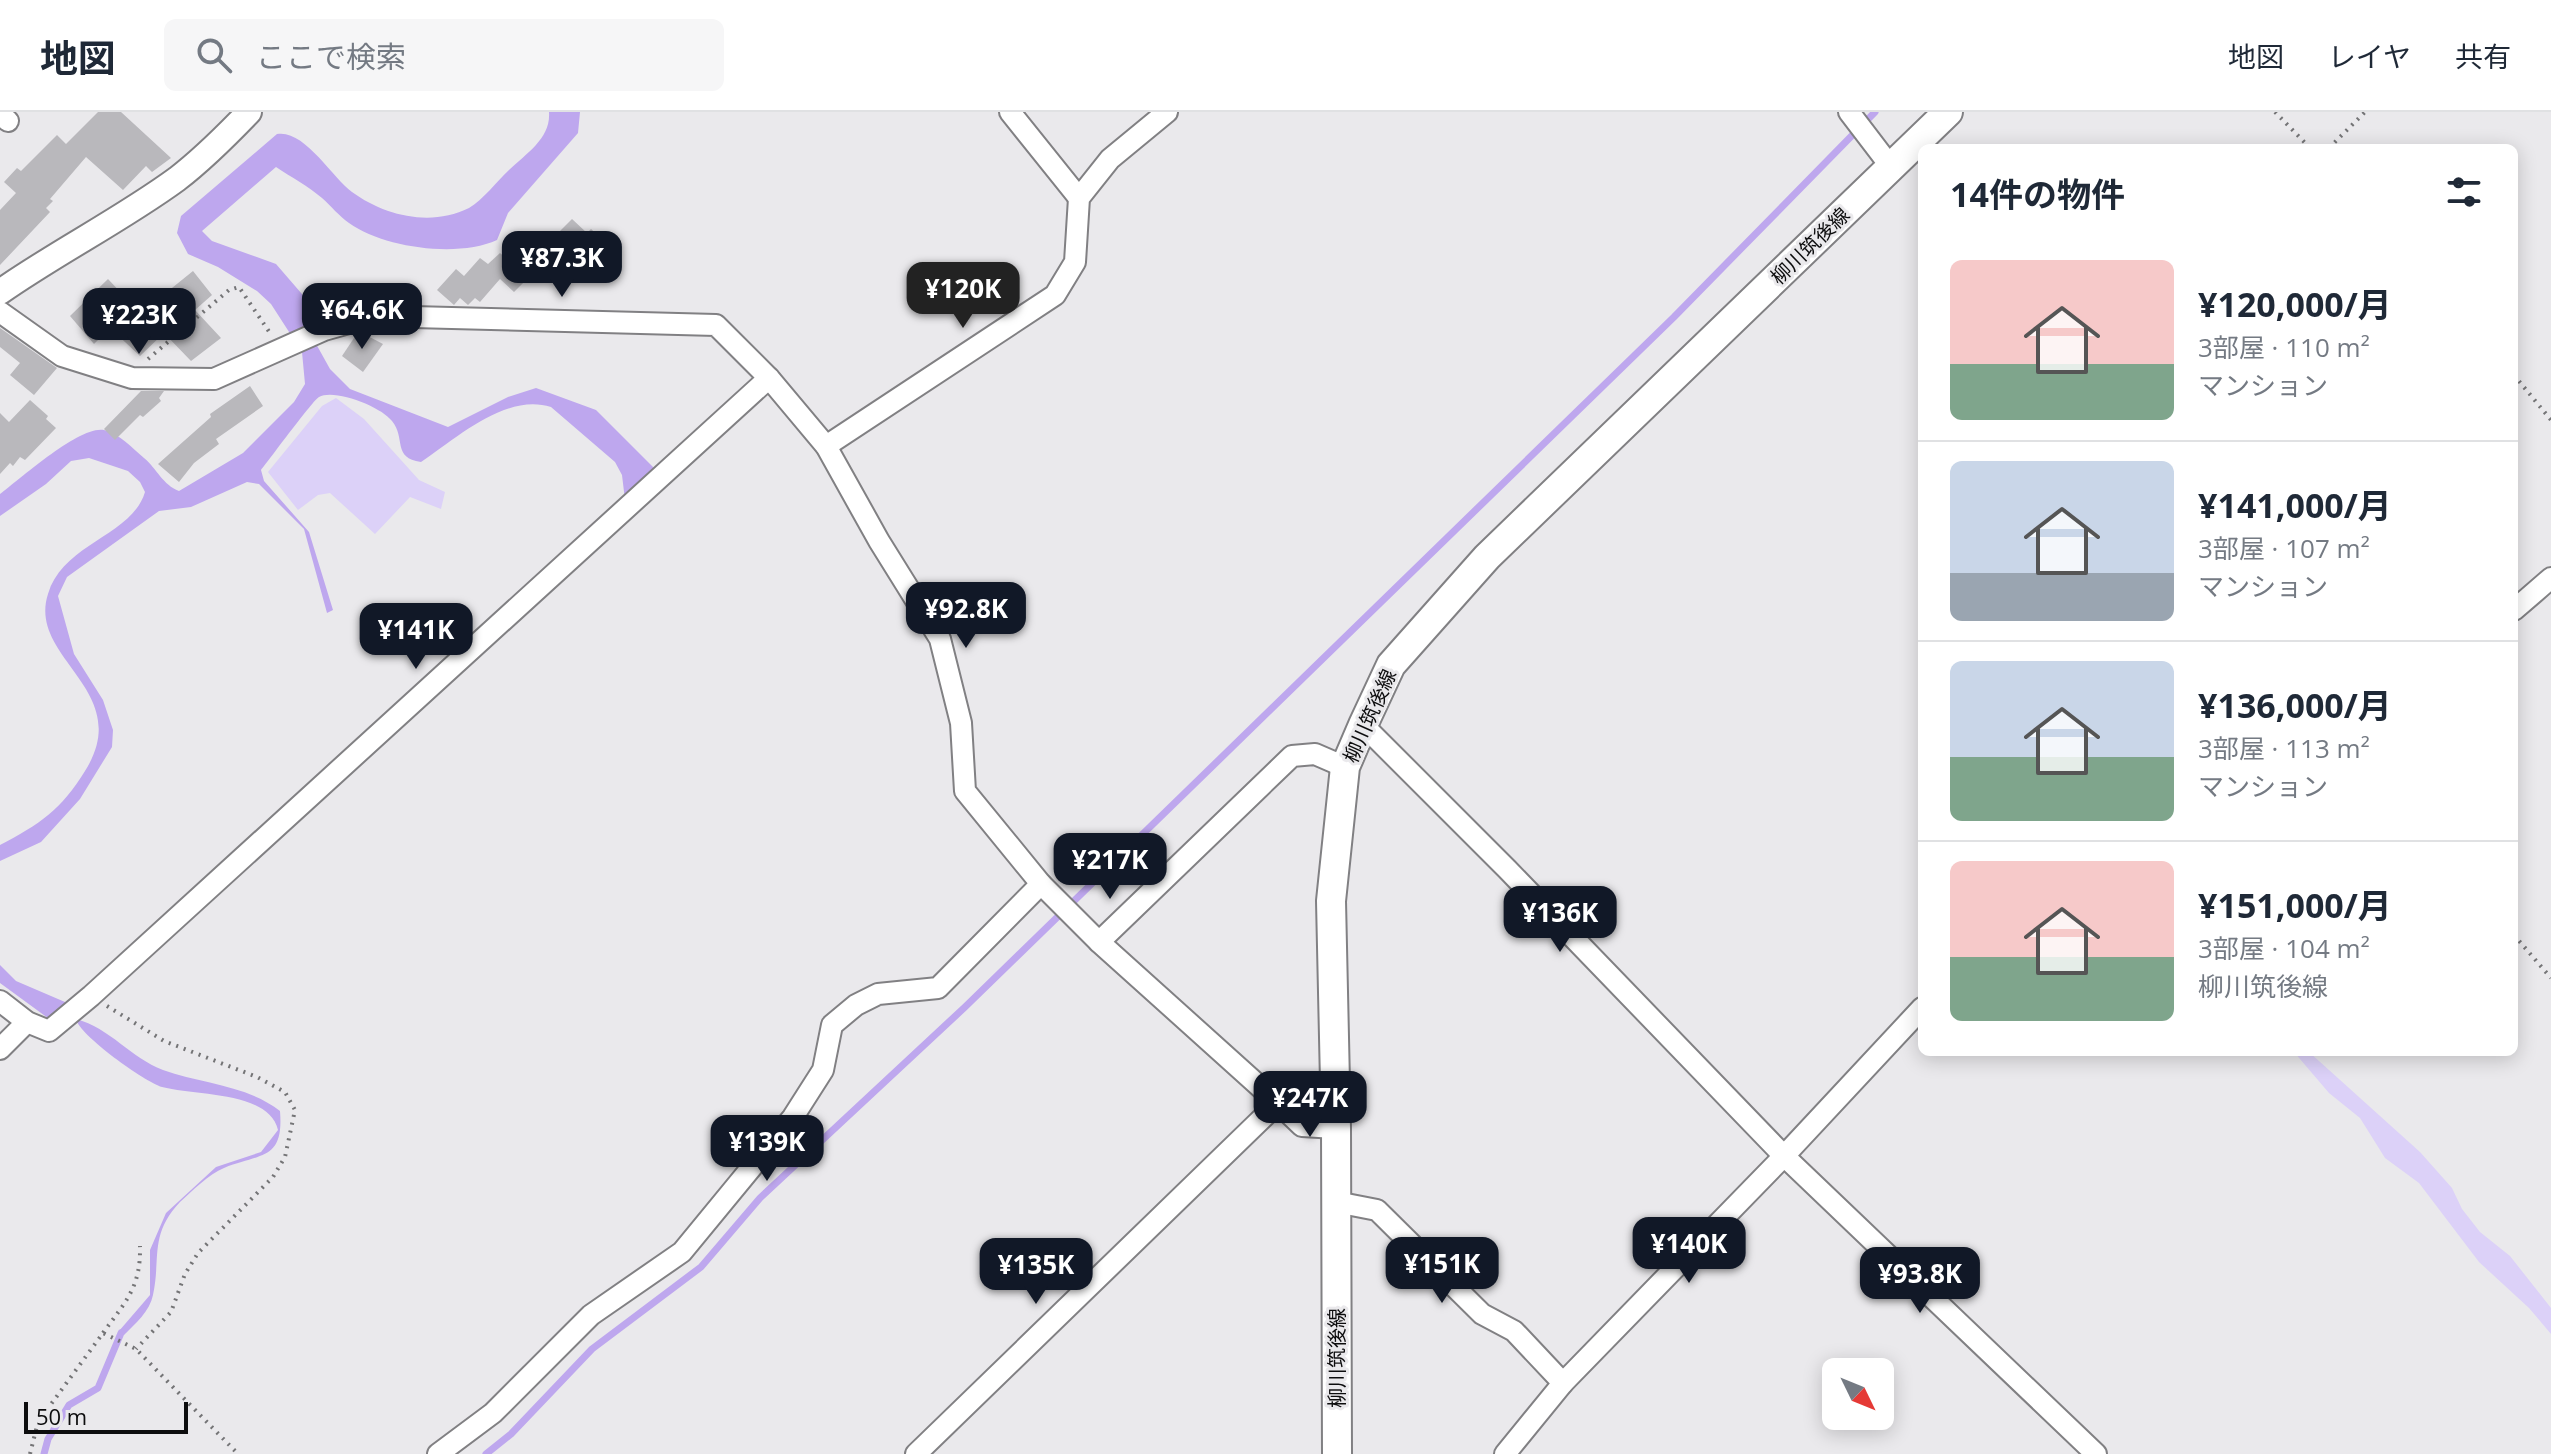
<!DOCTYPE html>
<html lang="ja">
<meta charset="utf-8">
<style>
:root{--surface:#fff;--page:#f6f6f7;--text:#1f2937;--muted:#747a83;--line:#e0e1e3;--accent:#111827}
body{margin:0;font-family:"Open Sans","Noto Sans JP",sans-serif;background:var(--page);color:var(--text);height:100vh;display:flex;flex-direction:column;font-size:30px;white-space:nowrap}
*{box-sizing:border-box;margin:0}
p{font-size:26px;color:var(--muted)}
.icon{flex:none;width:44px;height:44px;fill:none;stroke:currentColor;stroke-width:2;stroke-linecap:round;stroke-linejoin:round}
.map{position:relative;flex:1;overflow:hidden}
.details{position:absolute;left:1918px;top:32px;width:600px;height:912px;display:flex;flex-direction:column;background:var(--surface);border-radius:12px;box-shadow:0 4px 20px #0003}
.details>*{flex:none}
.needle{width:52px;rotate:133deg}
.fabs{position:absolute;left:1822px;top:1246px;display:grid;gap:16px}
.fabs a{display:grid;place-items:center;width:72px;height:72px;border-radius:12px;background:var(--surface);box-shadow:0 4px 20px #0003;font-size:40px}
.scale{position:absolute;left:24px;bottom:20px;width:164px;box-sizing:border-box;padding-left:8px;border:4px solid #0d0d0e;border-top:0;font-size:22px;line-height:28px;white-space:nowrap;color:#0d0d0e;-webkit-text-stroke:6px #eae9ec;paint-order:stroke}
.price{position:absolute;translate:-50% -68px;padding:0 18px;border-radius:16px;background:var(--accent);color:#fff;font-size:26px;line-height:52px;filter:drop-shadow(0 2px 4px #0008)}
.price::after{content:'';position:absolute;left:50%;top:48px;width:24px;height:18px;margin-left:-12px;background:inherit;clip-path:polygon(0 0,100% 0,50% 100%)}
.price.current{background:#222;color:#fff}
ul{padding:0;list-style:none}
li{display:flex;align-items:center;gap:24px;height:200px;padding:0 32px}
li+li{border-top:2px solid var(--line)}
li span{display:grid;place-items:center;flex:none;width:224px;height:160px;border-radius:12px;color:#555}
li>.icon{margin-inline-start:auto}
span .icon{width:96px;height:96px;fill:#fffc;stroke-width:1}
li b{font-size:34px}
h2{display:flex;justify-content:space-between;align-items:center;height:96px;padding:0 32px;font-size:34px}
header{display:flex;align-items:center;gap:48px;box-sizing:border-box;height:112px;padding:0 40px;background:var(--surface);border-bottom:2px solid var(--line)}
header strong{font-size:38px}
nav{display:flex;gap:44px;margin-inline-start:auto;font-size:28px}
.search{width:560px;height:72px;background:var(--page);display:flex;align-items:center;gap:20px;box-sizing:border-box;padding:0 28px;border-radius:12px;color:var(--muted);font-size:30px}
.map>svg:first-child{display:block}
.green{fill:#dcd1f8}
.water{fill:#bea7ee}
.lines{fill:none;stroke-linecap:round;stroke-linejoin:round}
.stream{stroke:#bea7ee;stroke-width:7}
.building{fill:#b9b8bc}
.minor-casing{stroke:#818083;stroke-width:24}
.tertiary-casing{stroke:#818083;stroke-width:28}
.secondary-casing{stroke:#818083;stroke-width:32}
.path{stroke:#747476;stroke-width:4;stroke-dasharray:2 6;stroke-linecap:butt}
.minor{stroke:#fff;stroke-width:20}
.tertiary{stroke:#fff;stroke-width:24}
.secondary{stroke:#fff;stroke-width:28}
.labels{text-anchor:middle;stroke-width:6;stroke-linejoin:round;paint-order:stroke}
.street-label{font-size:20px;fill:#0d0d0e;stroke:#eae9ec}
</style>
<header>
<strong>地図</strong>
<div class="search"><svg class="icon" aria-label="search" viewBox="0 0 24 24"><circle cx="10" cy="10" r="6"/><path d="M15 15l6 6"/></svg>ここで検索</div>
<nav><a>地図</a><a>レイヤ</a><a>共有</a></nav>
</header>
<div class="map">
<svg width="2551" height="1342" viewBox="0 0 2551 1342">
<rect width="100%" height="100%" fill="#eae9ec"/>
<g class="green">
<polygon points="336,286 364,307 419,368 445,380 441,397 410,385 375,422 330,381 318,383 298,398 268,360 322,294"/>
<polygon points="2294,940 2309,940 2420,1040 2452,1076 2462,1097 2480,1120 2510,1144 2551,1196 2551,1222 2529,1196 2479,1150 2419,1071 2385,1046 2360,1006 2329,981"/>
</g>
<g class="water">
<path d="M 549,0 L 580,0 L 578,21 L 508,101 L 497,128 C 458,146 384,136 349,111 C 339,104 331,94 322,86 C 308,74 291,65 276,55 L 202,119 L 212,129 L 276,152 L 308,189 L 315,230 L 330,257 L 350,277 L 448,315 L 508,285 L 536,276 L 596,298 L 655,357 L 625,388 L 622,363 L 615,350 L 551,295 C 505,281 457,326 421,350 C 392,346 406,326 392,309 C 382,295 334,276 319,285 C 313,288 270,347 261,358 L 264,369 L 309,420 L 333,498 L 327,501 L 304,417 L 259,372 L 247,370 L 191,395 L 159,399 L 67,465 L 58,484 L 74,542 L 103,588 L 113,618 L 112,635 L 80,687 L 41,730 L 0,749 L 0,733 C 40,712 61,698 85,659 C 136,578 27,547 48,482 C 63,431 132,424 145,380 L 140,370 L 128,359 L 89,346 L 71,349 L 46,372 L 0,404 L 0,382 C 20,367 80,313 104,318 C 120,322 132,336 144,346 C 157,357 163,373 179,379 L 243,341 L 294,290 L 305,272 L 302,240 L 271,192 L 257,179 L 218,155 L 188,142 L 177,121 L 181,104 L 277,22 C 304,17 332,65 352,80 C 385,104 431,115 469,96 C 483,88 497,69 509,58 C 527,41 551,26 549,0 Z"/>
<polygon points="0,853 16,869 72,893 52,909 0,871"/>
<path d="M 76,907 C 110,916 131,946 163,958 C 202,972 247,973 280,999 C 284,1049 261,1041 224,1056 C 209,1062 192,1079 180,1090 C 149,1123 161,1146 153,1183 C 150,1199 135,1212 124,1223 L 119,1219 L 150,1183 L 150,1138 L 166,1101 L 216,1055 L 261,1040 L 278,1018 C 269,979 196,984 162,975 C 145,970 79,923 76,907 Z"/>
</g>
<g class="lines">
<g class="stream">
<polyline points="44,1342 48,1327 69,1293 98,1276 121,1221"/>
<polyline points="486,1342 511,1322 592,1237 701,1155 760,1086 965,895 1674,205 1875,0"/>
</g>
</g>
<g class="building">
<polygon points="98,0 121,0 171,46 152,60 146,54 123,78 86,45 50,87 53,89 46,96 50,100 0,153 0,98 16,81 4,70 17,56 21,59 57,23 66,32"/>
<polygon points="572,107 587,121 591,117 603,128 596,135 598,137 586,149 582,146 563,167 536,143"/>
<polygon points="500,141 528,166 514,180 500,167 480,190 475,186 468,193 460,186 454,193 437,178 456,157 464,164 480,146 488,152"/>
<polygon points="193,159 212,183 195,198 221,226 191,249 164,221 140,244 110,216 94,232 70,204 108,167 140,201 164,177 167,180"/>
<polygon points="0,216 57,256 34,283 10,263 20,251 0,235"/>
<polygon points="362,221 383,232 363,260 342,244 356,223"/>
<polygon points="250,274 263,294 216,327 219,332 194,351 179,370 158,352 211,305 210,302"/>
<polygon points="141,279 164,279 159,286 161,289 143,305 140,303 115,328 104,317"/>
<polygon points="30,288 48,304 46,307 56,316 25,348 20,345 13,354 10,351 0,362 0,301 9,310"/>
</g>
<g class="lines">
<g class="minor-casing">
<g id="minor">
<polyline points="1010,0 1079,86"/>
<polyline points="1849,0 1891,55"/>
<polyline points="0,2 8,9"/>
<polyline points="0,200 62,244 132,266 214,267 324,218 374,204 716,213 769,266 826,334 879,429 940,527 961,611 965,679 1041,772 1099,830"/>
<polyline points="826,334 1055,183 1075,150 1079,86 1110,47 1167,0"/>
<polyline points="2514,498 2551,466"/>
<polyline points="1363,613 1507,757 1784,1044 2096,1342"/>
<polyline points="0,889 27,910 49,919 91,884 769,266"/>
<polyline points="0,937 27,910"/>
<polyline points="1278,991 1099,830 1292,644 1315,642 1345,655"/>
<polyline points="1336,1090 1377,1098 1482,1202 1514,1219 1563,1271"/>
<polyline points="438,1342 493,1301 591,1203 682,1140 793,1005 823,958 832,913 856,893 878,882 938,876 1041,772"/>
<polyline points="916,1342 1278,991 1302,1014 1336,1016"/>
<polyline points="1505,1342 1563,1271 1784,1044 1922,896"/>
</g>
</g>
<g class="tertiary-casing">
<path id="tertiary" d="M 0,180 C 57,140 121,108 177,67 C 203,47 226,24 249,0"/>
</g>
<g class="secondary-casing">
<polyline id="secondary" points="1337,1342 1336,1016 1331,789 1345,655 1363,613 1391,553 1487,445 1948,0"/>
</g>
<g class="path">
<polyline points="2275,0 2310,36"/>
<polyline points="2329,36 2365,0"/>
<polyline points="148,247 229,178 239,175 270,221"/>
<polyline points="2514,263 2551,308"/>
<polyline points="2514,823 2551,866"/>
<polyline points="107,894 164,929 257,965 285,980 295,998 285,1045 273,1065 198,1141 185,1162 171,1200 136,1237"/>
<path d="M 103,1221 C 126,1189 141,1175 140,1134"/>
<polyline points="30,1342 38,1310 103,1221 136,1237 238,1342"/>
</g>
<use href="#minor" class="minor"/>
<use href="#tertiary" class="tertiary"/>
<use href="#secondary" class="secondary"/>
</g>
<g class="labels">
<g class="street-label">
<text transform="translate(1810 134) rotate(-44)" y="7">柳川筑後線</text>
<text transform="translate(1370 604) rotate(-66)" y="7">柳川筑後線</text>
<text transform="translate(1337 1246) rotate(-90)" y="7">柳川筑後線</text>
</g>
</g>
</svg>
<div class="fabs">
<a><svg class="needle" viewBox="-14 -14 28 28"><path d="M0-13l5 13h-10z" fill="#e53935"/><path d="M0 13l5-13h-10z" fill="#747a83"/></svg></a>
</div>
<div class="scale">50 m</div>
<b class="price" style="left:562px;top:187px">¥87.3K</b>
<b class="price current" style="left:963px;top:218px">¥120K</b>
<b class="price" style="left:362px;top:239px">¥64.6K</b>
<b class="price" style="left:139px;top:244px">¥223K</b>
<b class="price" style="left:966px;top:538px">¥92.8K</b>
<b class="price" style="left:416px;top:559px">¥141K</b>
<b class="price" style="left:1110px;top:789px">¥217K</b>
<b class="price" style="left:1560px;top:842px">¥136K</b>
<b class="price" style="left:1310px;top:1027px">¥247K</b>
<b class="price" style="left:767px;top:1071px">¥139K</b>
<b class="price" style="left:1689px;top:1173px">¥140K</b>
<b class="price" style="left:1442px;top:1193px">¥151K</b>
<b class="price" style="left:1036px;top:1194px">¥135K</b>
<b class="price" style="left:1920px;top:1203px">¥93.8K</b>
<section class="details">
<h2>14件の物件<svg class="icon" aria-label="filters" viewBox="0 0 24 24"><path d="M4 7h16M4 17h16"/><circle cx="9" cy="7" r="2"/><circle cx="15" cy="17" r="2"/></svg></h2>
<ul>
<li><span style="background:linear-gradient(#f6c9c9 65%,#7fa58c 0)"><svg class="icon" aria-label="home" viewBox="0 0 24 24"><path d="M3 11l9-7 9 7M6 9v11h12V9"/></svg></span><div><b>¥120,000/月</b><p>3部屋 · 110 m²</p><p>マンション</p></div></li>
<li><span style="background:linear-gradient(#c9d6e8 70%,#9aa5b1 0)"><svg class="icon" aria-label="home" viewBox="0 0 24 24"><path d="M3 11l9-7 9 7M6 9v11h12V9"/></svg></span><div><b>¥141,000/月</b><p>3部屋 · 107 m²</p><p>マンション</p></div></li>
<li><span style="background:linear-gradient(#c9d6e8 60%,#7fa58c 0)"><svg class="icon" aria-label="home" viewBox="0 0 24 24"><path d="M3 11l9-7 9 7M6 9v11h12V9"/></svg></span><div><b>¥136,000/月</b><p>3部屋 · 113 m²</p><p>マンション</p></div></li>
<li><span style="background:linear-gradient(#f6c9c9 60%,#7fa58c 0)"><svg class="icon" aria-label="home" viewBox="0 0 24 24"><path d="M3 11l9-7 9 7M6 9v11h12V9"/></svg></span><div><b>¥151,000/月</b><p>3部屋 · 104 m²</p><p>柳川筑後線</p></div></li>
</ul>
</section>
</div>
